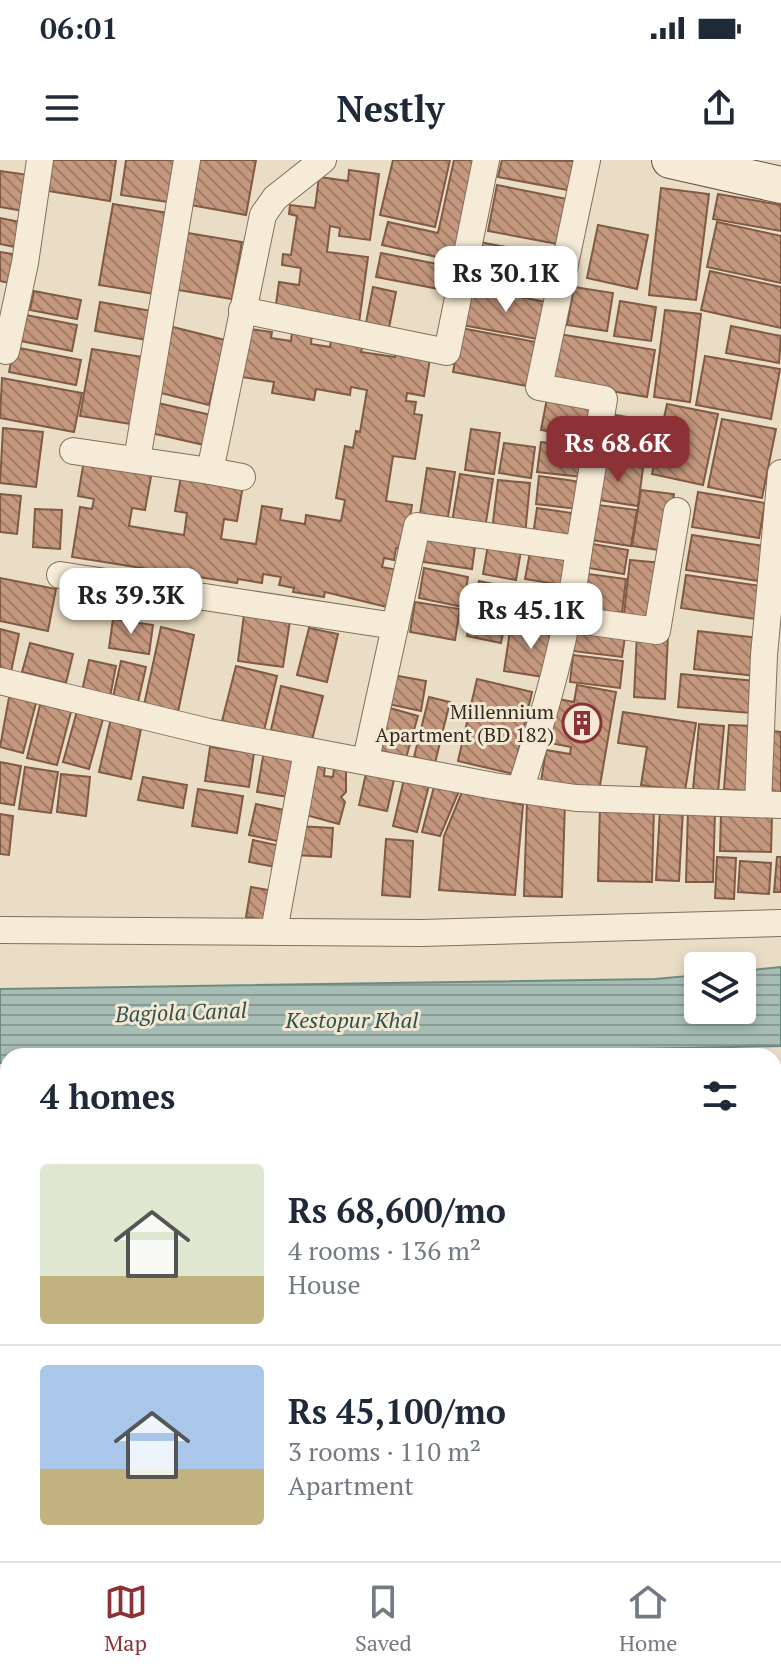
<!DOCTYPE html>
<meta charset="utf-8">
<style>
:root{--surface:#fff;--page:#f2f2f3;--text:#1f2937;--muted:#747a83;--line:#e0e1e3;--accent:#8c3236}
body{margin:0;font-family:"PT Serif",serif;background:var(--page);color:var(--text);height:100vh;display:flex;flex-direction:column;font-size:30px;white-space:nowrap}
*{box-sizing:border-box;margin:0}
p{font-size:26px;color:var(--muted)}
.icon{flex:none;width:44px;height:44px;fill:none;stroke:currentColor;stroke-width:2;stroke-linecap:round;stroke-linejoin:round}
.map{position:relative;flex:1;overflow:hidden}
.panel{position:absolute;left:0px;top:888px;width:782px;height:514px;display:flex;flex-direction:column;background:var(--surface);border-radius:24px 24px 0 0;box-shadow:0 4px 12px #0003}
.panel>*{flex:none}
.buttons{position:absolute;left:684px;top:792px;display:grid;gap:16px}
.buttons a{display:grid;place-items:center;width:72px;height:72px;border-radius:8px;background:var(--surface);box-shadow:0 4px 12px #0003;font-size:40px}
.price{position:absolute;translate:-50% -68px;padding:0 18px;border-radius:16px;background:#fff;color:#222;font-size:26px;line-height:52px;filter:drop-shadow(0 2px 4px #0008)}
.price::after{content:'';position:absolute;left:50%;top:48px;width:24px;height:18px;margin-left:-12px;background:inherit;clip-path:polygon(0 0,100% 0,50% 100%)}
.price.on{background:var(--accent);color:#fff}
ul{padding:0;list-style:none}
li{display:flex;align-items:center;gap:24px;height:200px;padding:0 40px}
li+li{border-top:2px solid var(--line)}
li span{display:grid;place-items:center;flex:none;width:224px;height:160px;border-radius:8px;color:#555}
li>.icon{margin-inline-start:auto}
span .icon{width:96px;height:96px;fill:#fffc;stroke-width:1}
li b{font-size:34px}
h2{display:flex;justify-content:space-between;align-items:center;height:96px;padding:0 40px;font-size:34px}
.status{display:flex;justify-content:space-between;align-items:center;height:56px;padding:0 40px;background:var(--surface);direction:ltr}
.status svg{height:22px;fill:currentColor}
header{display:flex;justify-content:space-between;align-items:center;height:104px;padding:0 40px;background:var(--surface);font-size:36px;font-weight:600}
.tab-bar{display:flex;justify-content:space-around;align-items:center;height:112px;border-top:2px solid var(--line);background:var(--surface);font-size:22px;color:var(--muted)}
.tab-bar a{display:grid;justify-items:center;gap:4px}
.tab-bar .on{color:var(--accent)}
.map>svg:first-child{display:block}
.grass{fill:url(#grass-tufts)}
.water{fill:url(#water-rules);stroke:#6e8b82;stroke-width:2}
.building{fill:url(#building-back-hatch);stroke:#805a45;stroke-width:2}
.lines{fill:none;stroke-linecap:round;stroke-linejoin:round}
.street-casing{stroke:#836f5d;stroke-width:28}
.secondary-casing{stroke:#655140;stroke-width:38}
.street{stroke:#f5ebd7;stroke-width:26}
.secondary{stroke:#f5ebd7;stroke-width:36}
.labels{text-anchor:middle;stroke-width:6;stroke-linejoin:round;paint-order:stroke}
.poi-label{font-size:20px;fill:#34281f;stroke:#f2e8d3;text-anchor:end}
.water-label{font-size:22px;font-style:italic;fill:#30534f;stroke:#f2e8d3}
</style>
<div class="status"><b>06:01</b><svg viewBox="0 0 49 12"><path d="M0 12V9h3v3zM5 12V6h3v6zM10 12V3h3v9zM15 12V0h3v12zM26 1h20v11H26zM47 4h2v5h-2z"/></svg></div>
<header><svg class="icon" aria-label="menu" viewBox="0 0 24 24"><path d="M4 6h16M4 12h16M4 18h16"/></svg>Nestly<svg class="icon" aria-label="share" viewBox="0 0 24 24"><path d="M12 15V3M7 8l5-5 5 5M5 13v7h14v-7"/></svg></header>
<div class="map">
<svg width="781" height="1401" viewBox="0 0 781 1401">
<defs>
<pattern id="grass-tufts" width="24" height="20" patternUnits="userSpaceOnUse" patternTransform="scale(2)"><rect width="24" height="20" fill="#c3c79a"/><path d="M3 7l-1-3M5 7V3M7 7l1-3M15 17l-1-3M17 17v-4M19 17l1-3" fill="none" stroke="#a8ab84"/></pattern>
<pattern id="water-rules" width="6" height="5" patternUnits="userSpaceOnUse" patternTransform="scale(2)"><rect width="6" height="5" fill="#a6bdb6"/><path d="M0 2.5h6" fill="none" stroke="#889a93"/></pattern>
<pattern id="building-back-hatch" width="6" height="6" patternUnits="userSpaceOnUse" patternTransform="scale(2)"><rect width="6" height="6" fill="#c4987e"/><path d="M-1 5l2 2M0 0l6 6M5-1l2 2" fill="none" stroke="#a07c67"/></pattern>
</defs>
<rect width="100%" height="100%" fill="#eaddc5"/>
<polygon class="grass" points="0,1223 8,1225 8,1377 0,1374"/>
<polygon class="water" points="781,807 781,886 315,896 8,896 8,903 0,903 0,829 655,819 698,815 698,850 742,850 742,811"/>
<g class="building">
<polygon points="47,0 116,0 110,41 42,30"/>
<polygon points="126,0 182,0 175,43 121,35"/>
<polygon points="192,0 256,0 246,55 185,44"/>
<polygon points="393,0 450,0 435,67 380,55"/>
<polygon points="454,0 482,0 460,102 382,85 388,62 438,73"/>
<polygon points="502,0 579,1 573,31 498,17"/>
<polygon points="349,10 379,14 370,80 339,76 340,68 330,66 327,92 368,97 359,163 275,152 279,122 299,125 301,108 282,105 283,94 291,95 297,56 289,54 290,45 315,48 319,17 348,21"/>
<polygon points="0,11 29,15 24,51 0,47"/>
<polygon points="497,25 572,40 563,85 488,71"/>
<polygon points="661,28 709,34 696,140 649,135"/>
<polygon points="718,34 781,45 781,71 713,59"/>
<polygon points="113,44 175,54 161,135 99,125"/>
<polygon points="0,58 25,63 20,88 0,84"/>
<polygon points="717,62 781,76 781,123 707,107"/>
<polygon points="598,65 648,75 637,129 587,118"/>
<polygon points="182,72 242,82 232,139 172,129"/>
<polygon points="474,81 559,97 552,137 467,120"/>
<polygon points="0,92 19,95 14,124 0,121"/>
<polygon points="381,93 453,107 449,131 376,117"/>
<polygon points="710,111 781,127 781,168 701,150"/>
<polygon points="373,127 396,132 389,168 366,163"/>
<polygon points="470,127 551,143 543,180 462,165"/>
<polygon points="574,127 613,133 607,171 567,165"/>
<polygon points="34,131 81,140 77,159 30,150"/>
<polygon points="620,141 656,147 651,181 614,176"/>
<polygon points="100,142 152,151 147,180 95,171"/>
<polygon points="665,150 701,154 690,242 654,237"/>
<polygon points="21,154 77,165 72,191 15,180"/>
<polygon points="731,166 781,176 779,203 726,193"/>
<polygon points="173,167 225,180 209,245 157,232"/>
<polygon points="461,168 541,183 532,227 453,212"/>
<polygon points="250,169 272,172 271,178 291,181 292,171 312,174 311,184 330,187 331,179 363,184 361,192 395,197 397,186 431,192 424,236 407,233 406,241 416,242 414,254 422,255 415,299 393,296 386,341 412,345 405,389 396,388 394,400 384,398 382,407 397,410 391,448 325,432 324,437 293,432 294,428 279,425 281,417 263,414 262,423 238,419 237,423 72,397 80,347 92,349 94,339 78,336 84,300 152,311 145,350 132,348 129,366 184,375 187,353 175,351 181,316 243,325 237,361 224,359 221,379 256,384 262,346 282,349 280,360 305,364 306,355 341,361 345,340 336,338 345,286 353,288 356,271 360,272 367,230 351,227 350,235 316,229 314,240 272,233 274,222 242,217"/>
<polygon points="559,174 655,190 647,237 551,221"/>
<polygon points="14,187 81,200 76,225 9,212"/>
<polygon points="92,189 143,197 131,264 80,256"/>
<polygon points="705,196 780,209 771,259 696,245"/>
<polygon points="2,218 82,233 74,272 0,258"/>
<polygon points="548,233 594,241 587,278 541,270"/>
<polygon points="158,243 211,255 204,285 151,273"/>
<polygon points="667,244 718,254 703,325 652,314"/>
<polygon points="610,254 656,262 651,296 604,288"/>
<polygon points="722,259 776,269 762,338 708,327"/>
<polygon points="3,268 43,272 36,327 0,323"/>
<polygon points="471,269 500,273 494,314 465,310"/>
<polygon points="541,282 586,288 582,317 537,312"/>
<polygon points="504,283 535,287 531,318 499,313"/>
<polygon points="597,301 643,308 638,346 592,339"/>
<polygon points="427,308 455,312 448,357 420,354"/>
<polygon points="460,314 493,319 485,368 452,362"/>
<polygon points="539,316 582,322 578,349 536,344"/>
<polygon points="498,320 530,323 525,375 492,371"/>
<polygon points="641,330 674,334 665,391 632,386"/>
<polygon points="698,332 765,343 759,378 692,367"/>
<polygon points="0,334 21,336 17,374 0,372"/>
<polygon points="590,344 637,350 631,386 584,379"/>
<polygon points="537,348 579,354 576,381 533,375"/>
<polygon points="35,349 62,350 60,389 33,387"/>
<polygon points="427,373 476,380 472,409 423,402"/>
<polygon points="692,375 764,386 759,421 686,410"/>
<polygon points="489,379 522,385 516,420 483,414"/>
<polygon points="587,383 628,390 624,414 583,407"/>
<polygon points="531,387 574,394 568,426 525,419"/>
<polygon points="630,400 662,403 656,458 624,454"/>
<polygon points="424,408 468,417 463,447 419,438"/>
<polygon points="581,413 626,419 622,453 577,448"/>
<polygon points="686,415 761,426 756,459 681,448"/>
<polygon points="0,418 56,429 48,471 0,461"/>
<polygon points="479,421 512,428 501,483 467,476"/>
<polygon points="522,425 568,432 564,462 517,455"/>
<polygon points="415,442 460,449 455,480 410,472"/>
<polygon points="245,447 291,454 283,507 238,501"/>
<polygon points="113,459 153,465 149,494 109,488"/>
<polygon points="511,464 558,472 550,518 504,511"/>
<polygon points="575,464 626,470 622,497 572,491"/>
<polygon points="161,467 194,475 178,552 144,545"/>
<polygon points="309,468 338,474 327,522 297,515"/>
<polygon points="0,469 19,474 11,512 0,510"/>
<polygon points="698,471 759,478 755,516 694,509"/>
<polygon points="637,473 668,475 665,539 634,537"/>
<polygon points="30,483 73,494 66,523 22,512"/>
<polygon points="573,495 623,501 620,528 570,522"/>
<polygon points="89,500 116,506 110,537 82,531"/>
<polygon points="121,501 146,507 138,542 113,537"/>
<polygon points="236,506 277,516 264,571 222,561"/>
<polygon points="681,514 755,521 751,553 678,547"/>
<polygon points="393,515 426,521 421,551 388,544"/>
<polygon points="477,519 532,532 513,614 458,601"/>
<polygon points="577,525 616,532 599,631 541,621 546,590 570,594 571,587 550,583 558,539 574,542"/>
<polygon points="281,526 323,536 312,580 271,570"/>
<polygon points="10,532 37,539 23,593 0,587"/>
<polygon points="429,537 450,542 435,603 414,597"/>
<polygon points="41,541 72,548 57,605 27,598"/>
<polygon points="390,548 418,556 406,598 378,590"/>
<polygon points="77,551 103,559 89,609 63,602"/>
<polygon points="623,552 696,563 685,631 641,625 647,587 618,583"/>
<polygon points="111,558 142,564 131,619 99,612"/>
<polygon points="699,564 724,566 718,632 693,630"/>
<polygon points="729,565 752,566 746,631 724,629"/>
<polygon points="773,571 781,572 781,632 768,631"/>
<polygon points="210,587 254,593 249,627 205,621"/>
<polygon points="264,591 302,597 295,638 257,632"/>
<polygon points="0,602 21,606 14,645 0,643"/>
<polygon points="318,606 325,606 324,616 333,617 334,608 346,609 346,632 341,637 345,642 339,664 306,655"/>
<polygon points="25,607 58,612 51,653 19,649"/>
<polygon points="367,609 395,615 387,651 359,645"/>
<polygon points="61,614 90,617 86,656 57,652"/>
<polygon points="405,615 430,621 417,672 393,666"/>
<polygon points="143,617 187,625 183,648 138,640"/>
<polygon points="435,623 459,631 440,676 422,672"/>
<polygon points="198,629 243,636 237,673 192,666"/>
<polygon points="462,632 523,645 515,735 439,730 444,676"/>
<polygon points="527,641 565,642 562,737 524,736"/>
<polygon points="256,644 289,651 282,682 249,675"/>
<polygon points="600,645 654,646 652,722 598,721"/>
<polygon points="660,649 683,650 679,721 656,720"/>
<polygon points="688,649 715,650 713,722 686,722"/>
<polygon points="0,654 13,656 9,695 0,694"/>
<polygon points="721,654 772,655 771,692 720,691"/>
<polygon points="296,666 333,668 331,697 295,695"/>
<polygon points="386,679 413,681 410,737 382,735"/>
<polygon points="253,680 281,686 276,707 249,702"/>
<polygon points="717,697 736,698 734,739 715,738"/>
<polygon points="777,697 781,697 781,732 774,732"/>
<polygon points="740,701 771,703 769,734 738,732"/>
<polygon points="251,727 274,731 269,760 246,757"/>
<rect x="774" y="992" width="7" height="55"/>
<polygon points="0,995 8,995 8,1031 0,1030"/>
<polygon points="0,1038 8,1039 8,1067 0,1066"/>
<rect x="774" y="1053" width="7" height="51"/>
<polygon points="0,1070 8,1071 8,1100 0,1099"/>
<polygon points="0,1106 8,1107 8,1141 0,1139"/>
<polygon points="0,1173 6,1173 0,1211"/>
<polygon points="780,1217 781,1217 781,1257 774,1248"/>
<polygon points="42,1394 61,1394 80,1401 39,1401"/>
<polygon points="106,1394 141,1394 139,1401 104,1401"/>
<polygon points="174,1394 210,1394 207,1401 173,1401"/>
<polygon points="218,1394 252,1394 249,1401 216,1401"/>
<polygon points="258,1394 298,1394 295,1401 256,1401"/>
</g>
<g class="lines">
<g class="street-casing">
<g id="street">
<polyline points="242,150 447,192 486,0"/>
<polyline points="6,191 25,103 40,0"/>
<polyline points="73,291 210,311 263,55 275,38 323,0"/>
<polyline points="137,300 187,0"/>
<polyline points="210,311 242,317"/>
<polyline points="60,415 395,466"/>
<polyline points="570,459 657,471 677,351"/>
<polyline points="0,521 209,572 494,626 576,638 781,645"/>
<polyline points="366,599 417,366 579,389 604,239 539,227 587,0"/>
<path d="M 520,630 C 546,550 568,473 579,389"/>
<polyline points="758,644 764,495 781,313"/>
<polyline points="0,770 421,773 781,763"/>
<polyline points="274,771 307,591"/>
<polyline points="0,1102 8,1103"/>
<polyline points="0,1223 8,1225"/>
<polyline points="774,1258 781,1260"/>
<polyline points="0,1389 8,1393"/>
<polyline points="144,1401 146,1394"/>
<polyline points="487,1401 489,1394"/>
<polyline points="577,1401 578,1394"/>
</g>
</g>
<g class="secondary-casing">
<g id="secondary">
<polyline points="670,0 781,25"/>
<polyline points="774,932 781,932"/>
<polyline points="0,970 8,969"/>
</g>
</g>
<use href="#street" class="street"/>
<use href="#secondary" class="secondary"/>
</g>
<defs>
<g id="building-ring" transform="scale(2)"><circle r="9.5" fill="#f2e8d3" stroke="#8c3236" stroke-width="1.5"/><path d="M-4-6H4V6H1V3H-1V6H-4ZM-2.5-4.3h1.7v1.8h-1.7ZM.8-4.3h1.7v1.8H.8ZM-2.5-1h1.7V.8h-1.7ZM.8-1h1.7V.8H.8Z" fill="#8c3236"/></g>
</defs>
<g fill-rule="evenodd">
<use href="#building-ring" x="582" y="563"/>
</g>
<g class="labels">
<g class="poi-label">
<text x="554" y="559">Millennium<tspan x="554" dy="23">Apartment (BD 182)</tspan></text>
</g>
<g class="water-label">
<text transform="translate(181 852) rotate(-2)" y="8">Bagjola Canal</text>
<text x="352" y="868">Kestopur Khal</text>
</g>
</g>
</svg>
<div class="buttons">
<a><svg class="icon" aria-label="layers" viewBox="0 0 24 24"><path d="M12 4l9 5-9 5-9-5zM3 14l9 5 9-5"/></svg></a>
</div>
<b class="price" style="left:506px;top:154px">Rs 30.1K</b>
<b class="price on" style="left:618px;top:324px">Rs 68.6K</b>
<b class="price" style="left:131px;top:476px">Rs 39.3K</b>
<b class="price" style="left:531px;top:491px">Rs 45.1K</b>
<section class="panel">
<h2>4 homes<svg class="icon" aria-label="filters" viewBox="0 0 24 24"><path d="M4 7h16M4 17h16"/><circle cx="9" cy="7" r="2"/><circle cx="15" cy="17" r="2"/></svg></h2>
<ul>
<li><span style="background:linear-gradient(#dfe7d0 70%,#c2b280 0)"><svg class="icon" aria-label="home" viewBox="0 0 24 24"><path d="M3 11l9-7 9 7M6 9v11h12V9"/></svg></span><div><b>Rs 68,600/mo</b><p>4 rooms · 136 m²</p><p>House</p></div></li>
<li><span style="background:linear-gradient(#a9c7e8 65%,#c2b280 0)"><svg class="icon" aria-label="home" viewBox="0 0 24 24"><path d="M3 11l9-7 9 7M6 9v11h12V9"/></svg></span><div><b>Rs 45,100/mo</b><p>3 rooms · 110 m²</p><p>Apartment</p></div></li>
</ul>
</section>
</div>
<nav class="tab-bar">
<a class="on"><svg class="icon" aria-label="map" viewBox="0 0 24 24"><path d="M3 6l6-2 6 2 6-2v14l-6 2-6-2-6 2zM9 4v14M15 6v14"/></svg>Map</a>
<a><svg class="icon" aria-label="saved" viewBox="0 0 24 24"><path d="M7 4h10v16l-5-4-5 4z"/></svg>Saved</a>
<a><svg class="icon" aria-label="home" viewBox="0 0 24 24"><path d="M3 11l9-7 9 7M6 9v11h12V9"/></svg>Home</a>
</nav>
